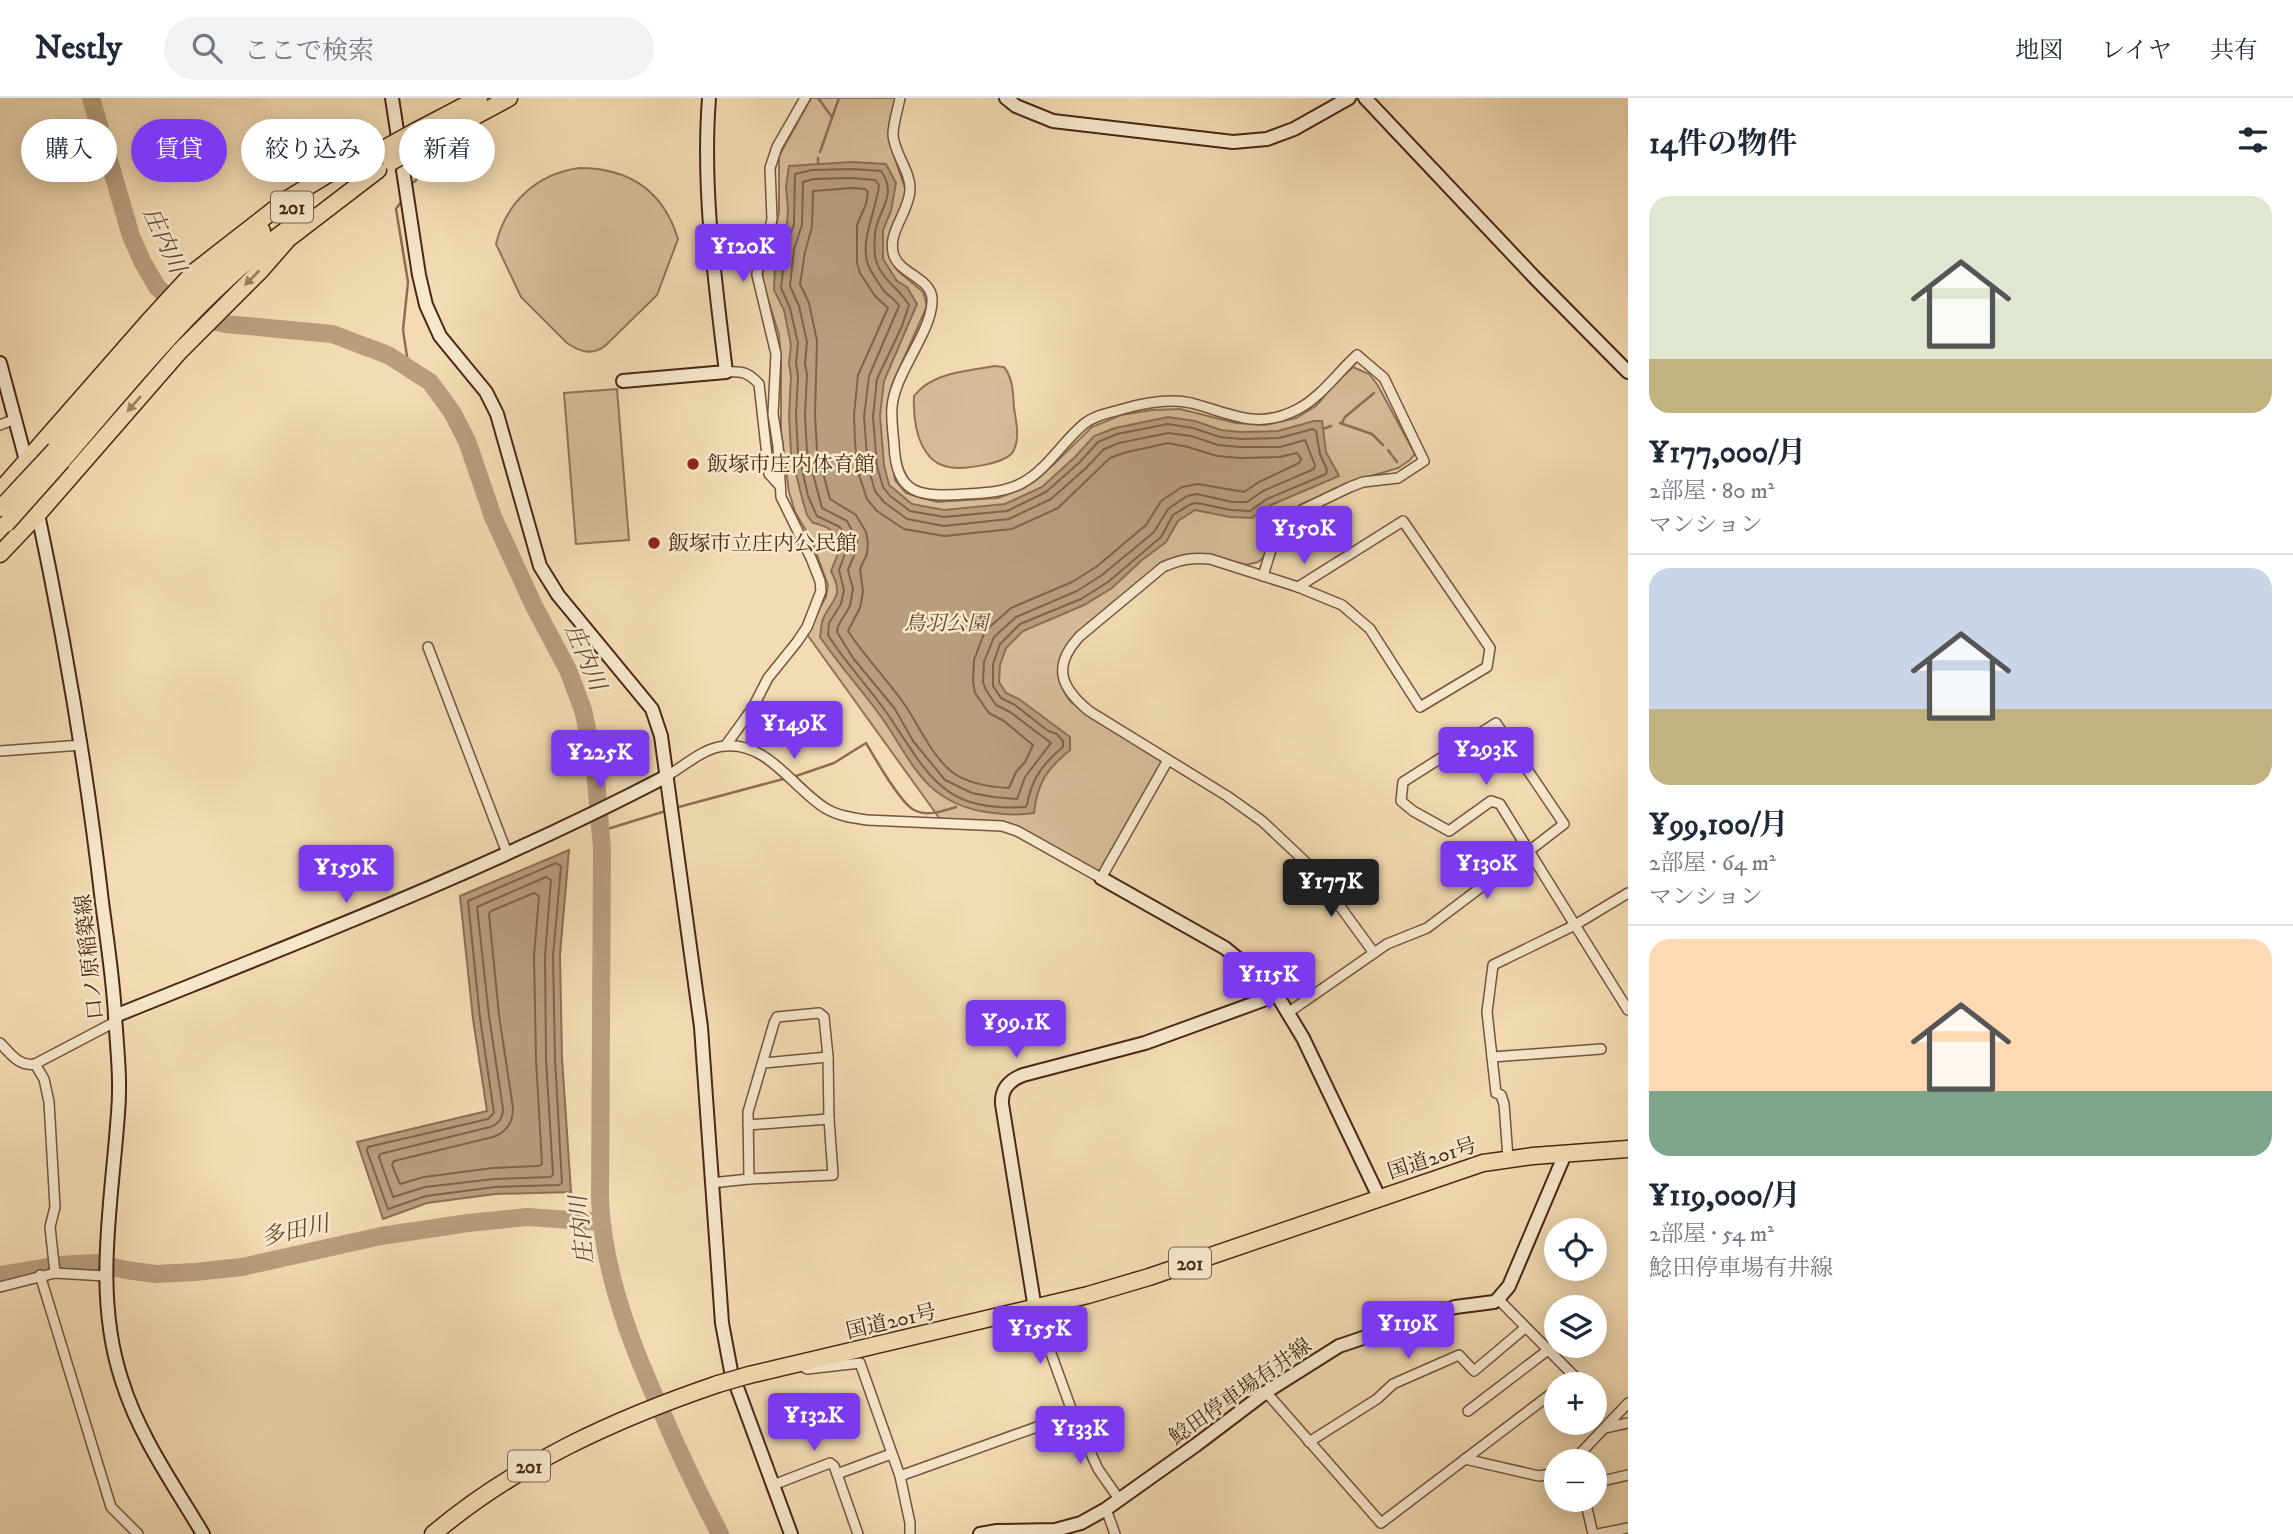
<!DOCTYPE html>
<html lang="ja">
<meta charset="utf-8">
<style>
:root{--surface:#fff;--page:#f2f2f3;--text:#1f2937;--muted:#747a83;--line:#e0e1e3;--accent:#7c3aed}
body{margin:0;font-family:"IM FELL DW Pica","Noto Serif JP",serif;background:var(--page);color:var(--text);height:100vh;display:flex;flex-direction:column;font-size:26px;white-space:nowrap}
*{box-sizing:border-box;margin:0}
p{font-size:23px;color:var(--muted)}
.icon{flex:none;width:38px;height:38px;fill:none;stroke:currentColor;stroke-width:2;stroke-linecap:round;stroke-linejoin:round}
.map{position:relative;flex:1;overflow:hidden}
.side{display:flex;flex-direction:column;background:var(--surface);width:665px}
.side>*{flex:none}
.hud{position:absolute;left:21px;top:21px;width:665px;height:63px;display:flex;gap:14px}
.controls{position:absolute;left:1544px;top:1120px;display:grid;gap:14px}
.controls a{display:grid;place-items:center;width:63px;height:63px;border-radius:50%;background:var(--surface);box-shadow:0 4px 18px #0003;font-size:35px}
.price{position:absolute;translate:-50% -60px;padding:0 16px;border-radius:7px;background:var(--accent);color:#fff;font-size:23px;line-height:46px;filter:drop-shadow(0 2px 4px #0008)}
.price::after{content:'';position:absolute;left:50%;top:42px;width:21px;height:16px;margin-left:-10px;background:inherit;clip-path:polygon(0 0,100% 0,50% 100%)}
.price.on{background:#222;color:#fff}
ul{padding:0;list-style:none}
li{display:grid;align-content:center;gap:14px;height:371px;padding:0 21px}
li+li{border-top:2px solid var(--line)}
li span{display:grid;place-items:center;height:217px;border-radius:21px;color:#555}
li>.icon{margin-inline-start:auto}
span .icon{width:126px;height:126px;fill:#fffc;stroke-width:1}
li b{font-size:30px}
h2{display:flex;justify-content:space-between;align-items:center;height:84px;padding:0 21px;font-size:30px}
.pill{padding:0 24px;border-radius:32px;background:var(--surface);box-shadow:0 4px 18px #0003;font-size:24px;line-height:63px}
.pill.on{background:var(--accent);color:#fff}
header{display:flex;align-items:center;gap:42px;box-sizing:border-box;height:98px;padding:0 35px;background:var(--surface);border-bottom:2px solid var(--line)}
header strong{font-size:33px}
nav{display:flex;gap:38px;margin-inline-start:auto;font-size:24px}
.search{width:490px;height:63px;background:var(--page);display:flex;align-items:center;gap:18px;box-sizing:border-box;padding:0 24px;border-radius:38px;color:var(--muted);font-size:26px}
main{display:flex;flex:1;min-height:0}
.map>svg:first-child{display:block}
.green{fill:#d6bd98;stroke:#907257;stroke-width:2}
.water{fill:#b99e7e;stroke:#8c6e54;stroke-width:2}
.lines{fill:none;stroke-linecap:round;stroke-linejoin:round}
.shore{stroke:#81624a;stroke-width:2}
.stream{stroke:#8c6e54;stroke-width:2.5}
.river{stroke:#b99e7e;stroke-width:18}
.street-casing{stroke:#74543d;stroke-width:12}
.secondary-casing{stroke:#492716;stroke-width:16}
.highway-casing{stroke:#492716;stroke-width:19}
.street{stroke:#f7e8ce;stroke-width:9}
.secondary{stroke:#f7e8ce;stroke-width:12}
.highway{stroke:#f3dcb3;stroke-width:16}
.highway-bridge-casing{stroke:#492716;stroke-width:19;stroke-linecap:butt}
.highway-bridge{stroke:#f3dcb3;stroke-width:16}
.oneway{fill:#9e8264}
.poi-dot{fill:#8f2418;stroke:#f7e8ce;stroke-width:2.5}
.labels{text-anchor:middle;stroke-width:5;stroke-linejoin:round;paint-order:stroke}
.shield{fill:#f7e8ce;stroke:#7d614d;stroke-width:2}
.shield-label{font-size:19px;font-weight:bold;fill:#492716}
.poi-label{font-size:21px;fill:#492716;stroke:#f7e8ce;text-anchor:start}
.park-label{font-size:21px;font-style:italic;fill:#654530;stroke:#f7e8ce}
.street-label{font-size:21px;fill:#492716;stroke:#f7e8ce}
.water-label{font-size:23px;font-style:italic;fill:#654530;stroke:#f7e8ce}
</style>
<header>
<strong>Nestly</strong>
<div class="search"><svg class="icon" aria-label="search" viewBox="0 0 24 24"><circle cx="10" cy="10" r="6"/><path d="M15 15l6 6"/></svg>ここで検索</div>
<nav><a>地図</a><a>レイヤ</a><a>共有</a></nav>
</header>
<main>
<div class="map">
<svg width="1628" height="1436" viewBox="0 0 1628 1436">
<rect width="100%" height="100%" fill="#f3dcb3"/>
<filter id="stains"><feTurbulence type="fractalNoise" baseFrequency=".00286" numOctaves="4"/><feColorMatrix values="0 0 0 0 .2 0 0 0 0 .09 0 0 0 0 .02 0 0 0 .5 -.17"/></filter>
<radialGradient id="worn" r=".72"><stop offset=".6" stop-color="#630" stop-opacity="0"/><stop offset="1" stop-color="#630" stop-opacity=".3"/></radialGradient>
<g class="green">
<path d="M 811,0 L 896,0 L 892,52 L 906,93 L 890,158 L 898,173 L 923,194 L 927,208 L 892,287 L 888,311 L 888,334 L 895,382 L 906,395 L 937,404 L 998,400 L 1024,390 L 1053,367 L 1092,329 L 1121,317 L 1152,312 L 1180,311 L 1236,325 L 1265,327 L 1296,320 L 1316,308 L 1337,283 L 1353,269 L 1369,276 L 1377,286 L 1415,356 L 1410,362 L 1398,370 L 1351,384 L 1300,407 L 1275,426 L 1264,459 L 1258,464 L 1246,467 L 1220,460 L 1169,463 L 1066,549 C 1056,570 1057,586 1071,604 L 1161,662 L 1160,671 L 1101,772 L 1096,774 L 1002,725 L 940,721 L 806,535 L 826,499 L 828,487 L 811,441 L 795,414 L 789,394 L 781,333 L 781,261 L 779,237 L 762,182 L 764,163 L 773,141 L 779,114 L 779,58 Z"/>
<path d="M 579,70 C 629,70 663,92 678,141 L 657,197 L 606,247 C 593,258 580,254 567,245 L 521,199 L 496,146 C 506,104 537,76 579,70 Z"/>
<path d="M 994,268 L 1004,269 C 1013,280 1013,295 1014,310 C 1016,323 1020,339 1014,352 C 1008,366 963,372 949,369 C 942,368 934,364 930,359 C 916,344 913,318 914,298 C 933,274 965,274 994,268 Z"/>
<polygon points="617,291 629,442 576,446 564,295"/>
</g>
<g class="water">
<path d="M 852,64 L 886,66 L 896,85 L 891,113 L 883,132 L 883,161 L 897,183 L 907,189 L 917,206 L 884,283 L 880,318 L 884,367 L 889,387 L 912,406 L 944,412 L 1005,406 L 1042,389 L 1075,359 L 1094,338 L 1115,330 L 1168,319 L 1195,323 L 1221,332 L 1241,334 L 1278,333 L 1314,323 L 1322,323 L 1326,354 L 1339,378 L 1271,407 L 1252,420 L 1230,419 L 1195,412 L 1178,423 L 1166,444 L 1142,462 L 1112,490 L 1084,507 L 1023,533 L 1006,550 L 1000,567 L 999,584 L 1006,595 L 1019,601 L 1070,639 L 1070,652 C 1047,671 1037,685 1034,715 C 1016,718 997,716 980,713 C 923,701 912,663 882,620 C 862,592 839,567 820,539 C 821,533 821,526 823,521 C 832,500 845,500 831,473 L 842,446 C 836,433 827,428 813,425 L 807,417 L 802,400 L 791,355 L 789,318 L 791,278 L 789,265 L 791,247 L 784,212 L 774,192 L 775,167 L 787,125 L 788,111 L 786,88 L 789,68 Z"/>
<polygon points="569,752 560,857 562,960 571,1094 495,1096 427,1105 383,1121 357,1044 487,1013 473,921 460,798"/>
</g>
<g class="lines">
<g class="shore">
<path d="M 852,71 L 881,73 C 897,95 881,109 876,130 C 874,138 874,155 876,163 C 882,182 900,191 909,207 L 902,228 L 877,281 L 873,319 L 877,368 L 883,389 L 890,398 L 910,413 L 944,419 L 1007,413 L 1046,394 L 1080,364 L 1098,344 L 1117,336 L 1168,326 L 1193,330 L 1220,339 L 1241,341 L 1279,340 L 1313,331 L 1316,333 L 1320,356 L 1327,372 L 1326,376 L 1267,401 L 1250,413 L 1231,412 L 1197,405 L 1191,406 L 1173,417 L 1161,439 L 1108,484 L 1081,501 L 1020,526 L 1000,546 L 993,566 L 993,588 L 1001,600 L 1015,607 L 1048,633 L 1057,636 L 1063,643 L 1063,649 C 1043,665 1031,682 1027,707 L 1025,709 C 943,714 929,678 889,618 C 870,590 846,566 828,537 L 829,525 L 841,506 L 844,492 L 839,472 L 849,445 L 840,429 L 817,418 L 808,398 L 798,354 L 796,317 L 798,278 L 796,265 L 798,245 L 790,210 L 781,190 L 786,148 L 794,126 L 795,76 L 812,72 Z"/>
<path d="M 852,80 L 875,82 L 879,87 C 877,111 858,145 869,169 C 873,177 879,186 884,193 C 890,199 895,201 899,208 L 869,278 L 864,319 L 868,369 L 875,393 L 884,404 L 907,421 L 944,428 L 1009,421 L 1051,401 L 1086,370 L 1104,351 L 1119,345 L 1168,335 L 1191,338 L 1218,347 L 1240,349 L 1280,349 L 1305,342 L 1315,367 L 1314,371 L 1263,393 L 1247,404 L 1232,404 L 1197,396 L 1187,398 L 1168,411 L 1154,434 L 1102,477 L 1077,493 L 1016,519 L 994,539 L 984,564 L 983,584 L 986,592 L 996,607 L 1010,614 L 1051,645 L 1025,679 L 1017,701 L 993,699 L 972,695 L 945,682 L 913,643 L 895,611 L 853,560 L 837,534 L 838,528 L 850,508 L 853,491 L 848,472 L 857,450 L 857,442 L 847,423 L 822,410 L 807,353 L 805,317 L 807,277 L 805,265 L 807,244 L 799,208 L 790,188 L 794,151 L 802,127 L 803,84 L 813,81 Z"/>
<path d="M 852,90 L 865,91 L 868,94 L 866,106 L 857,127 L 857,165 L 860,175 L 875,198 L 888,210 L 858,277 L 854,317 L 855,344 L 858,374 L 867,401 L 877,413 L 904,431 L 944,438 L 1012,431 L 1058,410 L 1110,360 L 1123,355 L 1168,345 L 1188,349 L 1217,358 L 1240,360 L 1279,359 L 1297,355 L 1301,361 L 1299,365 L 1259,384 L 1244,394 L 1198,386 L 1182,389 L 1161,403 L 1146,427 L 1096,469 L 1072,484 L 1011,510 L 985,533 L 974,562 L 973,584 L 975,595 L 989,615 L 1004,623 L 1033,647 L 1025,664 L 1016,674 L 1009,690 C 989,689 968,686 952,674 C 932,658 919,628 905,607 C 887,581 865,559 848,533 L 860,510 L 863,494 L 860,471 L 867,456 L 868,445 L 866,434 L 856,417 L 830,401 L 817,352 L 815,317 L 817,243 L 809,205 L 800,186 L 805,154 L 812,129 L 813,93 Z"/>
<polygon points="556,765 561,768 553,858 555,961 562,1085 559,1087 495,1089 426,1098 388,1111 367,1053 368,1049 488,1021 494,1015 480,920 468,803"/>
<path d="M 546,779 L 551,782 L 545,858 L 546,961 L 553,1077 L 550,1079 L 494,1081 L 425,1089 L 393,1099 L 379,1059 L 380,1056 L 490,1029 C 499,1026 503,1020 503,1011 L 489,918 L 477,809 Z"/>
<path d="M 534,795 L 539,798 L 534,858 L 536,961 L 542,1066 L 539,1068 L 493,1070 L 424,1079 L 400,1086 L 392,1067 L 394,1063 L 493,1039 C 507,1034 513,1024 513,1010 L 499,917 L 489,816 L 491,813 Z"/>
</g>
<g class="stream">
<polyline points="818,0 832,19"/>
<polyline points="820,54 839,0"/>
<polyline points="818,65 818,60"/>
<polyline points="414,84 426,71"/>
<polyline points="401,104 396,111 408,184 403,232 409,272"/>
<polyline points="1340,325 1372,336 1383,347"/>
<polyline points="1342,325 1345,319 1374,295"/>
<polyline points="1323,331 1331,328"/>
<polyline points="1388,352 1397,364"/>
<path d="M 793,679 L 834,665 L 866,645 C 875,660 900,705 914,712 C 927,719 943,713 956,709"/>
<polyline points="675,710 787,680"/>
<polyline points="601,733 669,712"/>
</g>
<g class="river">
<path d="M 91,0 L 131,138 L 142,163 L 157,189 L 180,211 L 204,221 L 226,226 L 332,236 L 388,257 L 430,284 L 452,314 L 467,343 L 493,419 L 534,508 L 568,572 L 583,612 L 594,661 L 602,750 L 600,1103 C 604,1179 633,1251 664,1319 C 681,1359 700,1398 720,1436"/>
<polyline points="0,1177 60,1167 95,1165 126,1172 156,1176 195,1174 242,1169 381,1138 468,1125 527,1119 601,1124"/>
</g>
<g class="street-casing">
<g id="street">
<path d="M 900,0 C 898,11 893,25 893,37 C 894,55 911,74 910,92 C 909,115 886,135 894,158 C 901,176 930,180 932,200 C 934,232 895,273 892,309 C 891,321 893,334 894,346 C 896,398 920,399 966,396 C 985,395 1006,394 1022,385 C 1047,372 1062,344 1084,326 C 1095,317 1109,315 1123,311 C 1144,305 1168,300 1191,305 C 1231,315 1256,333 1298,311 C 1321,299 1338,274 1357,257 L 1384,280 L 1424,363 L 1398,380 L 1363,384 L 1350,389 L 1304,411 L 1287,423 L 1274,442 L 1263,478"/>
<path d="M 726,274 C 742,273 748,274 759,286 L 769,376 L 780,388"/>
<polyline points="0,327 15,321"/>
<polygon points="1403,423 1490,550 1487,569 1420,609 1370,531 1342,507 1298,489"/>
<path d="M 1298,489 L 1210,461 C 1192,459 1179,462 1163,469 L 1080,538 C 1052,568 1060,589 1089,613 L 1227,698 L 1262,723 L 1312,770 L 1374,855"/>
<polyline points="428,549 507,755"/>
<polygon points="1496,625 1564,726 1529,753 1500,706 1491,703 1449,733 1413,713 1401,703 1403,684"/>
<polyline points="726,647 752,611 768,580 797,544 807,529 821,493 820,483 811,460 781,399 778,348 773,316 776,256 757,177 759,156 769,134 772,121 770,70 777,49 805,0"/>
<polyline points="0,653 82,647"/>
<path d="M 667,678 C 684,668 705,649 725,648 C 768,644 793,690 825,710 C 838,718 853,720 867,722 L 1002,728 L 1017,733 L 1101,780 L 1168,662"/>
<polyline points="1628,795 1575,827 1628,912"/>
<polyline points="1289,914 1387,846 1427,830 1529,753 1575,827 1493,867 1487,914 1496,995 1501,997 1504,1006 1508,1060"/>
<polygon points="819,915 824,919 828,959 829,1021 833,1077 749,1081 748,1014 774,925 777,919"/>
<path d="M 0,945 C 10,955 19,969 35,966 L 115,924"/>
<polyline points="1492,959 1601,951"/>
<polyline points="764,965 828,959"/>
<polyline points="35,966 44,981 49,1004 55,1109 50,1129 55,1175"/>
<polyline points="748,1027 829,1021"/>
<polyline points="711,1085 749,1081"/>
<polyline points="40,1177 111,1409 138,1436"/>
<polyline points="0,1189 55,1175 105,1178"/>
<polyline points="1498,1201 1582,1286"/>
<polyline points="1035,1211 1073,1316 1098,1371 1119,1401"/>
<polyline points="801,1267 807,1271 860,1265 900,1378 910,1425 910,1436"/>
<polyline points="1563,1286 1574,1278"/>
<polyline points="1266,1294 1381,1425 1556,1292"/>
<polyline points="1594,1300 1597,1303"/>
<polyline points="1468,1313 1548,1252"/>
<polyline points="1605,1330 1628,1325"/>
<polyline points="1309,1344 1377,1301 1393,1286 1459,1257 1474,1273 1525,1230"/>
<polyline points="1465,1361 1539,1378 1556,1375"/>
<polyline points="1576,1363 1575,1361 1628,1305"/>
<polyline points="900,1378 1073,1316"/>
<polyline points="1594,1385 1628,1377"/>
<polyline points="773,1387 830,1365 834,1368 837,1376"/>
<polyline points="1585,1402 1593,1436"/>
<polyline points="1106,1411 1115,1436"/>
<polyline points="858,1436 837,1376 891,1356"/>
<polyline points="1598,1436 1628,1430"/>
</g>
</g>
<g class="secondary-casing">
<g id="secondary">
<polyline points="392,0 419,177 426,207 440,238 486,294 497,316 540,468 558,497 652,611 661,638 701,929 722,1225 731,1273 791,1436"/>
<polyline points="1006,0 1016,8 1053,23 1233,44 1267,41 1294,31 1349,0"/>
<polyline points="1365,0 1536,181 1628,274"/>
<polyline points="0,265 28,370"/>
<path d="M 623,283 L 726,274 C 715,183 702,91 709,0"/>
<path d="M 32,388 C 62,526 86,664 102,804 C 107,842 113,880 115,917 C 117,950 121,982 118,1015 C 112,1104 93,1196 122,1283 C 139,1338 174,1387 203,1436"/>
<polyline points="1101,780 1225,850 1254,874 1277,897 1303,940 1379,1099"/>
<path d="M 115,918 C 301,843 489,771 667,678"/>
<path d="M 1035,1211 L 1002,1006 C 1001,990 1010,982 1023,977 L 1145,945 L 1277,897"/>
<polyline points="980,1436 997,1433 1055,1432 1081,1425 1106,1411 1196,1347 1266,1294 1339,1248 1455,1209 1494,1204 1498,1201 1509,1188 1565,1056"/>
</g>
</g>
<g class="highway-casing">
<g id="highway">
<polyline points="414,34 479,0"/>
<polyline points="418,49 509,0"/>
<path d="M 55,352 C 121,277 184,197 262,133"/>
<path d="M 62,363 C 133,281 201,194 289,130"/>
<polyline points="0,393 148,224 194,174 289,100 340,69 382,52"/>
<polyline points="0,456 38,416 179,254 261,172 288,141 378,72"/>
<polyline points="749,1277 1088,1197 1149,1179 1483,1065 1533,1058 1628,1051"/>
<path d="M 433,1436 C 516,1366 615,1321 718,1286"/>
</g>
</g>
<use href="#street" class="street"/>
<use href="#secondary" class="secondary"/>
<use href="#highway" class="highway"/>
<g class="highway-bridge-casing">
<g id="highway-bridge">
<polyline points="387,49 414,34"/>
<polyline points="391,64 418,49"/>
<polyline points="1,410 55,352"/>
<polyline points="6,426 62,363"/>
<polyline points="718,1286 749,1277"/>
</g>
</g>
<use href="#highway-bridge" class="highway-bridge"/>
</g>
<defs><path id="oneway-solid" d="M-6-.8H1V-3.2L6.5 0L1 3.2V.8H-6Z" transform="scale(1.75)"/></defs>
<g class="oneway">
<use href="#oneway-solid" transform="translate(252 180) rotate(135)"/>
<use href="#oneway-solid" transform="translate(134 306) rotate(131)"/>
</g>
<g class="poi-dot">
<circle cx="693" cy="366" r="7"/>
<circle cx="654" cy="445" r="7"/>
</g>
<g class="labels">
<g class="shield">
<rect x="271" y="93.5" width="42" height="31" rx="5"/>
<rect x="1169" y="1149.5" width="42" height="31" rx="5"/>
<rect x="508" y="1352.5" width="42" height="31" rx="5"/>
</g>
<g class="shield-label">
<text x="292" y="116">201</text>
<text x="1190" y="1172">201</text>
<text x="529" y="1375">201</text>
</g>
<g class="poi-label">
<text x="707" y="373">飯塚市庄内体育館</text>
<text x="668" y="452">飯塚市立庄内公民館</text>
</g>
<g class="park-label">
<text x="946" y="532">鳥羽公園</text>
</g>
<g class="street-label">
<text transform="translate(89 859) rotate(-96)" y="7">口ノ原稲築線</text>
<text transform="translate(1432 1060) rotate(-18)" y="7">国道201号</text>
<text transform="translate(891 1223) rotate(-13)" y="7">国道201号</text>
<text transform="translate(1240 1293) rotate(-35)" y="7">鯰田停車場有井線</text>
</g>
<g class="water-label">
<text transform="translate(165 142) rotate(65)" y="8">庄内川</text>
<text transform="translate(586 559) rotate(67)" y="8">庄内川</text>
<text transform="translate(295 1132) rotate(-13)" y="8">多田川</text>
<text transform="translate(581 1132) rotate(-96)" y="8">庄内川</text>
</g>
</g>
<rect width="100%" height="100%" filter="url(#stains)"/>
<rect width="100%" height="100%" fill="url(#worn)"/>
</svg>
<div class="controls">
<a><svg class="icon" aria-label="locate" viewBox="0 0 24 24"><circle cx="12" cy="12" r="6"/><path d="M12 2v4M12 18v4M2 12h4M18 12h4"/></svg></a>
<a><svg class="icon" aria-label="layers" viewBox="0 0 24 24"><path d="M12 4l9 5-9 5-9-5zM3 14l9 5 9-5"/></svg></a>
<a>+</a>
<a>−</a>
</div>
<b class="price" style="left:743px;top:186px">¥120K</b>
<b class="price" style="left:1304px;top:468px">¥150K</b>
<b class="price" style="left:794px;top:663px">¥149K</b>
<b class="price" style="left:1486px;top:689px">¥293K</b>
<b class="price" style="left:600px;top:692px">¥225K</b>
<b class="price" style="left:1487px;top:803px">¥130K</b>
<b class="price" style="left:346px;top:807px">¥159K</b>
<b class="price on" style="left:1331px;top:821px">¥177K</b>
<b class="price" style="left:1269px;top:914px">¥115K</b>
<b class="price" style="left:1016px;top:962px">¥99.1K</b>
<b class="price" style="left:1408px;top:1263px">¥119K</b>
<b class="price" style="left:1040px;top:1268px">¥155K</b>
<b class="price" style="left:814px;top:1355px">¥132K</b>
<b class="price" style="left:1080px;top:1368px">¥133K</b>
<div class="hud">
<a class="pill">購入</a>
<a class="pill on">賃貸</a>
<a class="pill">絞り込み</a>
<a class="pill">新着</a>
</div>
</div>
<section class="side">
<h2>14件の物件<svg class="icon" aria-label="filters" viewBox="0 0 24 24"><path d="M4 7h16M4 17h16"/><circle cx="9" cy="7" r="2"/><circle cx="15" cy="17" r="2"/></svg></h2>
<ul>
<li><span style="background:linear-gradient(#dfe7d0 75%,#c2b280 0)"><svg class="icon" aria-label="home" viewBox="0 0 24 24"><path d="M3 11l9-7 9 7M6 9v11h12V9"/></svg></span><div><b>¥177,000/月</b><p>2部屋 · 80 m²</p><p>マンション</p></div></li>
<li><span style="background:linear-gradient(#c9d6e8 65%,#c2b280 0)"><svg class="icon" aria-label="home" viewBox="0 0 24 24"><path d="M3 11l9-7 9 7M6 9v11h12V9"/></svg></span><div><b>¥99,100/月</b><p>2部屋 · 64 m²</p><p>マンション</p></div></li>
<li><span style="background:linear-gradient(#ffd9b3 70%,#7fa58c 0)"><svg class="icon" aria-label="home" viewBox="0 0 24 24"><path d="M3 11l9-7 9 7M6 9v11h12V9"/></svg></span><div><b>¥119,000/月</b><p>2部屋 · 54 m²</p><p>鯰田停車場有井線</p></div></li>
</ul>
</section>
</main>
